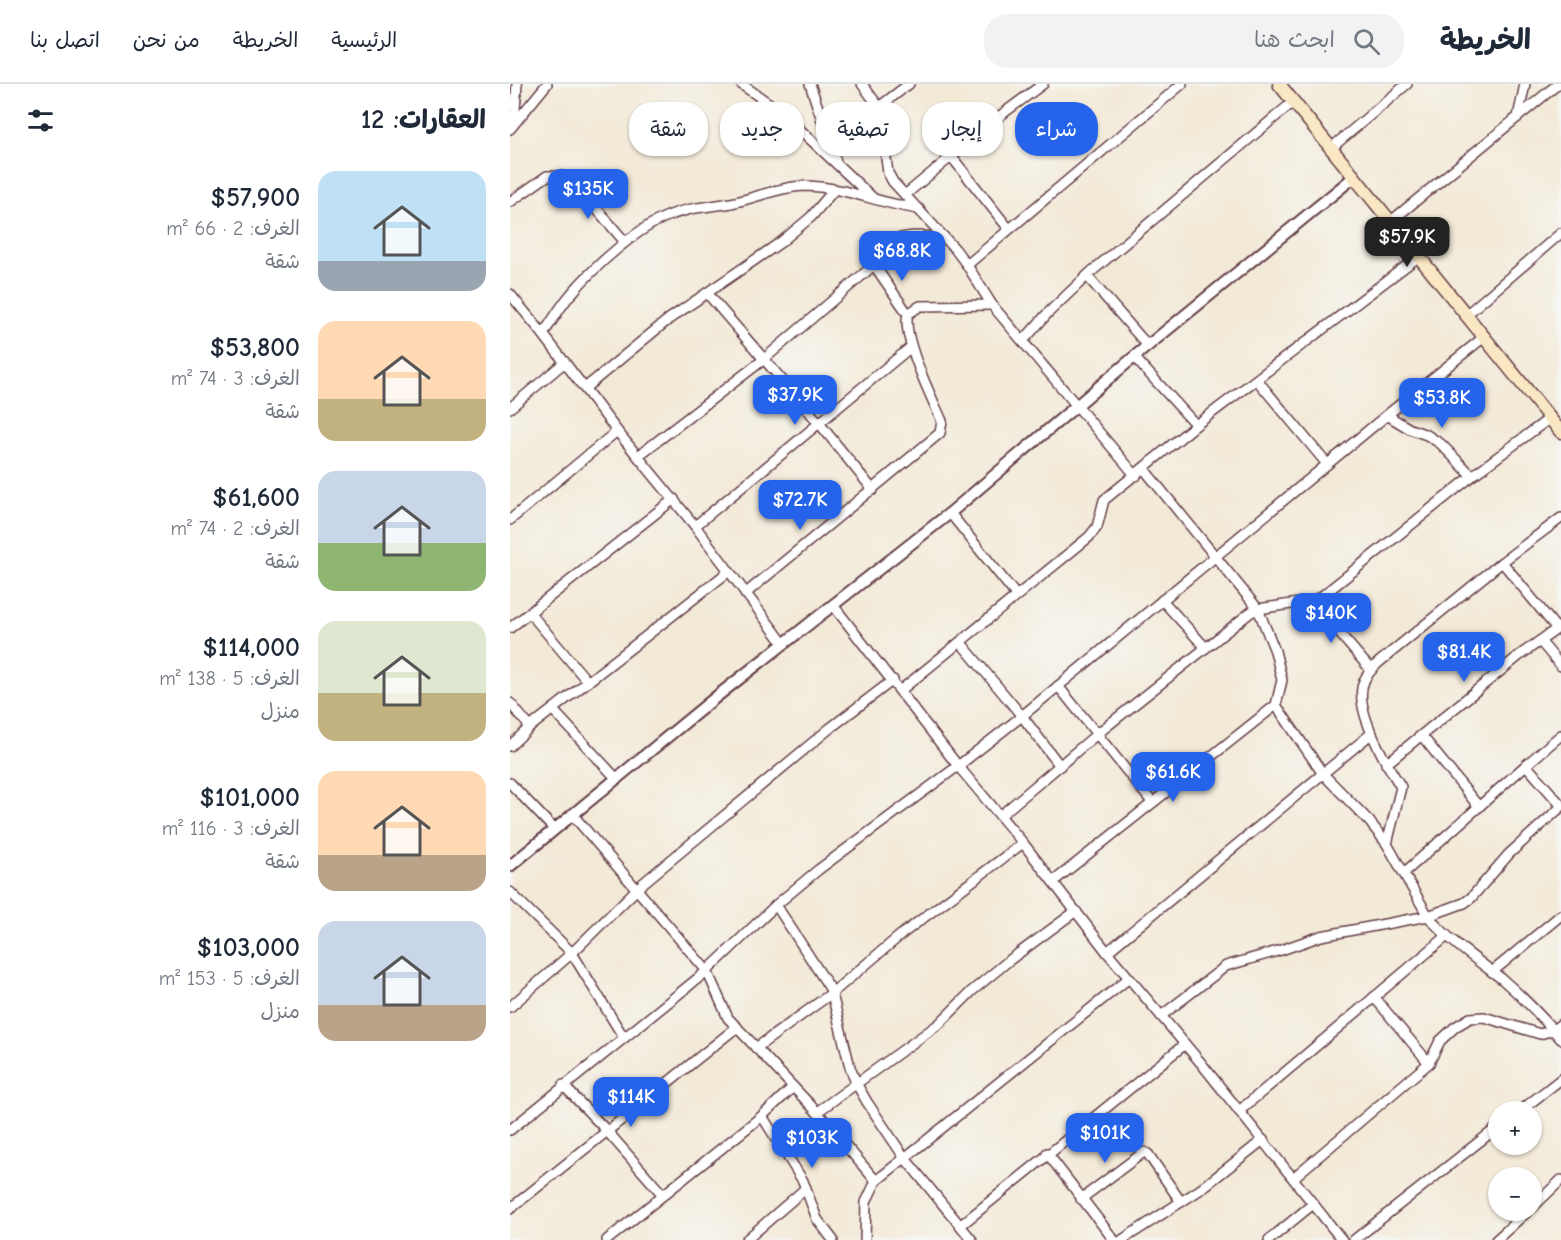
<!DOCTYPE html>
<html lang="ar">
<meta charset="utf-8">
<style>
:root{--surface:#fff;--page:#f2f2f3;--text:#1f2937;--muted:#747a83;--line:#e0e1e3;--accent:#2563eb}
body{margin:0;font-family:"Comic Neue","Playpen Sans Arabic",sans-serif;background:var(--page);color:var(--text);direction:rtl;height:100vh;display:flex;flex-direction:column;font-size:22px;white-space:nowrap}
*{box-sizing:border-box;margin:0}
p{font-size:20px;color:var(--muted)}
.icon{flex:none;width:33px;height:33px;fill:none;stroke:currentColor;stroke-width:2;stroke-linecap:round;stroke-linejoin:round}
.map{position:relative;flex:1;overflow:hidden;direction:ltr}
.side{display:flex;flex-direction:column;background:var(--surface);width:510px}
.side>*{flex:none}
.hud{position:absolute;left:18px;top:18px;width:570px;height:54px;direction:rtl;display:flex;gap:12px}
.controls{position:absolute;left:978px;top:1017px;display:grid;gap:12px}
.controls a{display:grid;place-items:center;width:54px;height:54px;border-radius:50%;background:var(--surface);box-shadow:0 2px 4px #0004;font-size:30px}
.price{position:absolute;translate:-50% -51px;padding:0 14px;border-radius:12px;background:var(--accent);color:#fff;font-size:20px;line-height:39px;filter:drop-shadow(0 2px 3px #0008)}
.price::after{content:'';position:absolute;left:50%;top:36px;width:18px;height:14px;margin-left:-9px;background:inherit;clip-path:polygon(0 0,100% 0,50% 100%)}
.price.selected{background:#222;color:#fff}
ul{padding:0;list-style:none}
li{display:flex;align-items:center;gap:18px;height:150px;padding:0 24px}
li span{display:grid;place-items:center;flex:none;width:168px;height:120px;border-radius:18px;color:#555}
li>.icon{margin-inline-start:auto}
span .icon{width:72px;height:72px;fill:#fffc;stroke-width:1}
li b{font-size:26px}
h2{display:flex;justify-content:space-between;align-items:center;height:72px;padding:0 24px;font-size:26px}
.pill{padding:0 21px;border-radius:24px;background:var(--surface);box-shadow:0 2px 4px #0004;font-size:21px;line-height:54px}
.pill.selected{background:var(--accent);color:#fff}
header{display:flex;align-items:center;gap:36px;box-sizing:border-box;height:84px;padding:0 30px;background:var(--surface);border-bottom:2px solid var(--line)}
header strong{font-size:28px}
nav{display:flex;gap:33px;margin-inline-start:auto;font-size:21px}
.search{width:420px;height:54px;background:var(--page);display:flex;align-items:center;gap:15px;box-sizing:border-box;padding:0 21px;border-radius:24px;color:var(--muted);font-size:22px}
main{display:flex;flex:1;min-height:0}
.map>svg:first-child{display:block}
.lines{fill:none;stroke-linecap:round;stroke-linejoin:round}
.minor-casing{stroke:#633d45;stroke-width:12}
.tertiary-casing{stroke:#633d45;stroke-width:14}
.secondary-casing{stroke:#633d45;stroke-width:15}
.minor{stroke:#fff;stroke-width:9}
.tertiary{stroke:#fff;stroke-width:10}
.secondary{stroke:#fae7c3;stroke-width:12}
</style>
<header>
<strong>الخريطة</strong>
<div class="search"><svg class="icon" aria-label="search" viewBox="0 0 24 24"><circle cx="10" cy="10" r="6"/><path d="M15 15l6 6"/></svg>ابحث هنا</div>
<nav><a>الرئيسية</a><a>الخريطة</a><a>من نحن</a><a>اتصل بنا</a></nav>
</header>
<main>
<div class="map">
<svg width="1051" height="1156" viewBox="0 0 1051 1156">
<rect width="100%" height="100%" fill="#f6f6f2"/>
<filter id="ink" filterUnits="userSpaceOnUse"><feTurbulence type="fractalNoise" baseFrequency=".0167" numOctaves="2"/><feDisplacementMap in="SourceGraphic" scale="12" xChannelSelector="R" yChannelSelector="G"/><feConvolveMatrix kernelMatrix="1 2 1 2 8 2 1 2 1" color-interpolation-filters="sRGB"/></filter>
<filter id="wash" filterUnits="userSpaceOnUse"><feTurbulence type="fractalNoise" baseFrequency=".008" numOctaves="4" result="noise"/><feDisplacementMap in="SourceGraphic" scale="24" xChannelSelector="R" yChannelSelector="G"/><feGaussianBlur stdDeviation="1.35" result="paint"/><feColorMatrix in="noise" values="0 0 0 0 0 0 0 0 0 0 0 0 0 0 0 0 0 1.4 0 .05"/><feComposite in="paint" operator="in"/></filter>
<g filter="url(#wash)">
<rect width="100%" height="100%" fill="#f3e9d7"/>
</g>
<g filter="url(#ink)">
<g class="lines">
<g class="minor-casing">
<g id="minor">
<polyline points="231,0 270,27 363,114"/>
<polyline points="300,0 326,78"/>
<polyline points="352,0 369,23 378,89 383,98 445,165 457,181 482,221 626,392"/>
<polyline points="369,23 399,0"/>
<polyline points="1008,33 1015,0"/>
<polyline points="4,39 7,0"/>
<polyline points="0,45 37,0"/>
<polyline points="820,65 897,0"/>
<polyline points="441,72 499,145"/>
<polyline points="395,111 495,28 533,0"/>
<polyline points="0,118 37,92 50,92 62,96 115,158"/>
<polyline points="880,138 1048,0"/>
<polyline points="364,181 398,230"/>
<polyline points="457,181 672,0"/>
<polyline points="577,192 638,262"/>
<polyline points="197,209 309,339 363,406"/>
<polyline points="0,210 33,250 107,347 185,442 274,560"/>
<polyline points="956,231 1051,149"/>
<path d="M 33,250 C 43,236 51,221 62,209 C 84,183 127,144 158,132 C 179,123 199,123 221,119 C 246,114 271,102 297,102 C 335,103 371,120 409,125"/>
<polyline points="513,257 537,230 581,188 783,18"/>
<polyline points="624,273 686,341 908,173"/>
<polyline points="747,296 817,380"/>
<polyline points="75,304 159,235 271,158 301,133 324,106"/>
<polyline points="0,324 55,278"/>
<polyline points="877,331 900,345 917,351 931,360 962,392"/>
<path d="M 128,372 L 253,276 L 364,181 C 378,147 401,152 433,153"/>
<path d="M 634,385 L 748,525 L 765,567 L 772,596 L 766,621 L 813,690 L 859,737 L 877,760 L 918,832 C 939,857 966,875 992,895 C 1014,914 1033,934 1051,955"/>
<polyline points="440,429 506,511"/>
<polyline points="0,436 107,347"/>
<polyline points="185,442 401,263"/>
<polyline points="992,478 1047,545"/>
<path d="M 235,510 L 430,349 L 432,337 C 422,314 391,252 398,230 L 410,222 L 482,221"/>
<polyline points="652,516 695,563"/>
<polyline points="802,517 861,586"/>
<polyline points="323,521 448,682 513,759 597,868 691,979 832,1156"/>
<polyline points="20,529 78,598"/>
<polyline points="0,544 164,415"/>
<polyline points="1030,557 1051,582"/>
<polyline points="451,559 512,632 550,682"/>
<polyline points="548,602 642,718"/>
<polyline points="391,606 579,453 587,443 594,416 686,341"/>
<polyline points="0,619 20,643"/>
<polyline points="43,626 106,694"/>
<polyline points="1051,651 1016,681 1051,721"/>
<polyline points="912,652 969,723"/>
<polyline points="0,662 20,643 218,488"/>
<polyline points="876,680 1010,571 1051,542"/>
<polyline points="0,699 44,745"/>
<polyline points="62,730 197,887 218,934 307,1028 366,1097"/>
<polyline points="491,731 587,650 741,528 748,525 802,517 812,512 962,392 1040,334"/>
<path d="M 877,760 L 891,703 C 877,681 842,624 854,597 C 857,590 863,584 868,579 L 992,478 L 1051,434"/>
<polyline points="895,788 1016,681"/>
<polyline points="544,797 766,621"/>
<polyline points="0,808 62,869 114,954"/>
<polyline points="266,821 321,906 340,983 346,999 357,1018 394,1073 462,1156"/>
<polyline points="597,868 862,649"/>
<polyline points="982,888 1051,831"/>
<polyline points="864,913 919,979"/>
<polyline points="0,923 62,869 132,800 319,645 383,596"/>
<polyline points="651,932 716,882 771,866 811,852 918,832 954,819 961,814 999,770 1051,723"/>
<polyline points="246,964 322,909 392,850 513,759"/>
<polyline points="53,1001 97,1047 153,1111"/>
<polyline points="729,1027 937,852"/>
<polyline points="307,1028 429,940 462,907 497,878 566,827"/>
<polyline points="1009,1028 1051,995"/>
<polyline points="252,1032 293,1097 307,1135 323,1156"/>
<polyline points="0,1046 197,887 266,821 308,786 448,682 512,632 877,331 974,253"/>
<polyline points="537,1069 604,1156"/>
<polyline points="783,1094 919,979 930,957 945,943 960,934 974,933 1030,950 1043,946 1051,940"/>
<polyline points="571,1115 634,1068 638,1070 671,1118"/>
<polyline points="1022,1124 1051,1096"/>
<polyline points="0,1125 227,943"/>
<polyline points="451,1141 675,960"/>
<polyline points="97,1156 252,1032 283,1003"/>
<polyline points="236,1156 296,1104"/>
<polyline points="355,1156 356,1118 366,1097 619,894"/>
<polyline points="612,1156 691,1105 753,1056"/>
<polyline points="759,1156 803,1120"/>
<polyline points="844,1156 988,1043"/>
<polyline points="986,1156 1019,1126"/>
</g>
</g>
<g class="tertiary-casing">
<polyline id="tertiary" points="0,782 206,613 440,429 624,273 844,93"/>
</g>
<g class="secondary-casing">
<polyline id="secondary" points="769,0 1051,348"/>
</g>
<use href="#minor" class="minor"/>
<use href="#tertiary" class="tertiary"/>
<use href="#secondary" class="secondary"/>
</g>
</g>
</svg>
<div class="controls">
<a>+</a>
<a>−</a>
</div>
<b class="price" style="left:78px;top:136px">$135K</b>
<b class="price selected" style="left:897px;top:184px">$57.9K</b>
<b class="price" style="left:392px;top:198px">$68.8K</b>
<b class="price" style="left:285px;top:342px">$37.9K</b>
<b class="price" style="left:932px;top:345px">$53.8K</b>
<b class="price" style="left:290px;top:447px">$72.7K</b>
<b class="price" style="left:821px;top:560px">$140K</b>
<b class="price" style="left:954px;top:599px">$81.4K</b>
<b class="price" style="left:663px;top:719px">$61.6K</b>
<b class="price" style="left:121px;top:1044px">$114K</b>
<b class="price" style="left:595px;top:1080px">$101K</b>
<b class="price" style="left:302px;top:1085px">$103K</b>
<div class="hud">
<a class="pill selected">شراء</a>
<a class="pill">إيجار</a>
<a class="pill">تصفية</a>
<a class="pill">جديد</a>
<a class="pill">شقة</a>
</div>
</div>
<section class="side">
<h2>العقارات: 12<svg class="icon" aria-label="filters" viewBox="0 0 24 24"><path d="M4 7h16M4 17h16"/><circle cx="9" cy="7" r="2"/><circle cx="15" cy="17" r="2"/></svg></h2>
<ul>
<li><span style="background:linear-gradient(#bfe0f5 75%,#9aa5b1 0)"><svg class="icon" aria-label="home" viewBox="0 0 24 24"><path d="M3 11l9-7 9 7M6 9v11h12V9"/></svg></span><div><b>$57,900</b><p>الغرف: 2 · 66 m²</p><p>شقة</p></div></li>
<li><span style="background:linear-gradient(#ffd9b3 65%,#c2b280 0)"><svg class="icon" aria-label="home" viewBox="0 0 24 24"><path d="M3 11l9-7 9 7M6 9v11h12V9"/></svg></span><div><b>$53,800</b><p>الغرف: 3 · 74 m²</p><p>شقة</p></div></li>
<li><span style="background:linear-gradient(#c9d6e8 60%,#8fb573 0)"><svg class="icon" aria-label="home" viewBox="0 0 24 24"><path d="M3 11l9-7 9 7M6 9v11h12V9"/></svg></span><div><b>$61,600</b><p>الغرف: 2 · 74 m²</p><p>شقة</p></div></li>
<li><span style="background:linear-gradient(#dfe7d0 60%,#c2b280 0)"><svg class="icon" aria-label="home" viewBox="0 0 24 24"><path d="M3 11l9-7 9 7M6 9v11h12V9"/></svg></span><div><b>$114,000</b><p>الغرف: 5 · 138 m²</p><p>منزل</p></div></li>
<li><span style="background:linear-gradient(#ffd9b3 70%,#b9a48a 0)"><svg class="icon" aria-label="home" viewBox="0 0 24 24"><path d="M3 11l9-7 9 7M6 9v11h12V9"/></svg></span><div><b>$101,000</b><p>الغرف: 3 · 116 m²</p><p>شقة</p></div></li>
<li><span style="background:linear-gradient(#c9d6e8 70%,#b9a48a 0)"><svg class="icon" aria-label="home" viewBox="0 0 24 24"><path d="M3 11l9-7 9 7M6 9v11h12V9"/></svg></span><div><b>$103,000</b><p>الغرف: 5 · 153 m²</p><p>منزل</p></div></li>
</ul>
</section>
</main>
